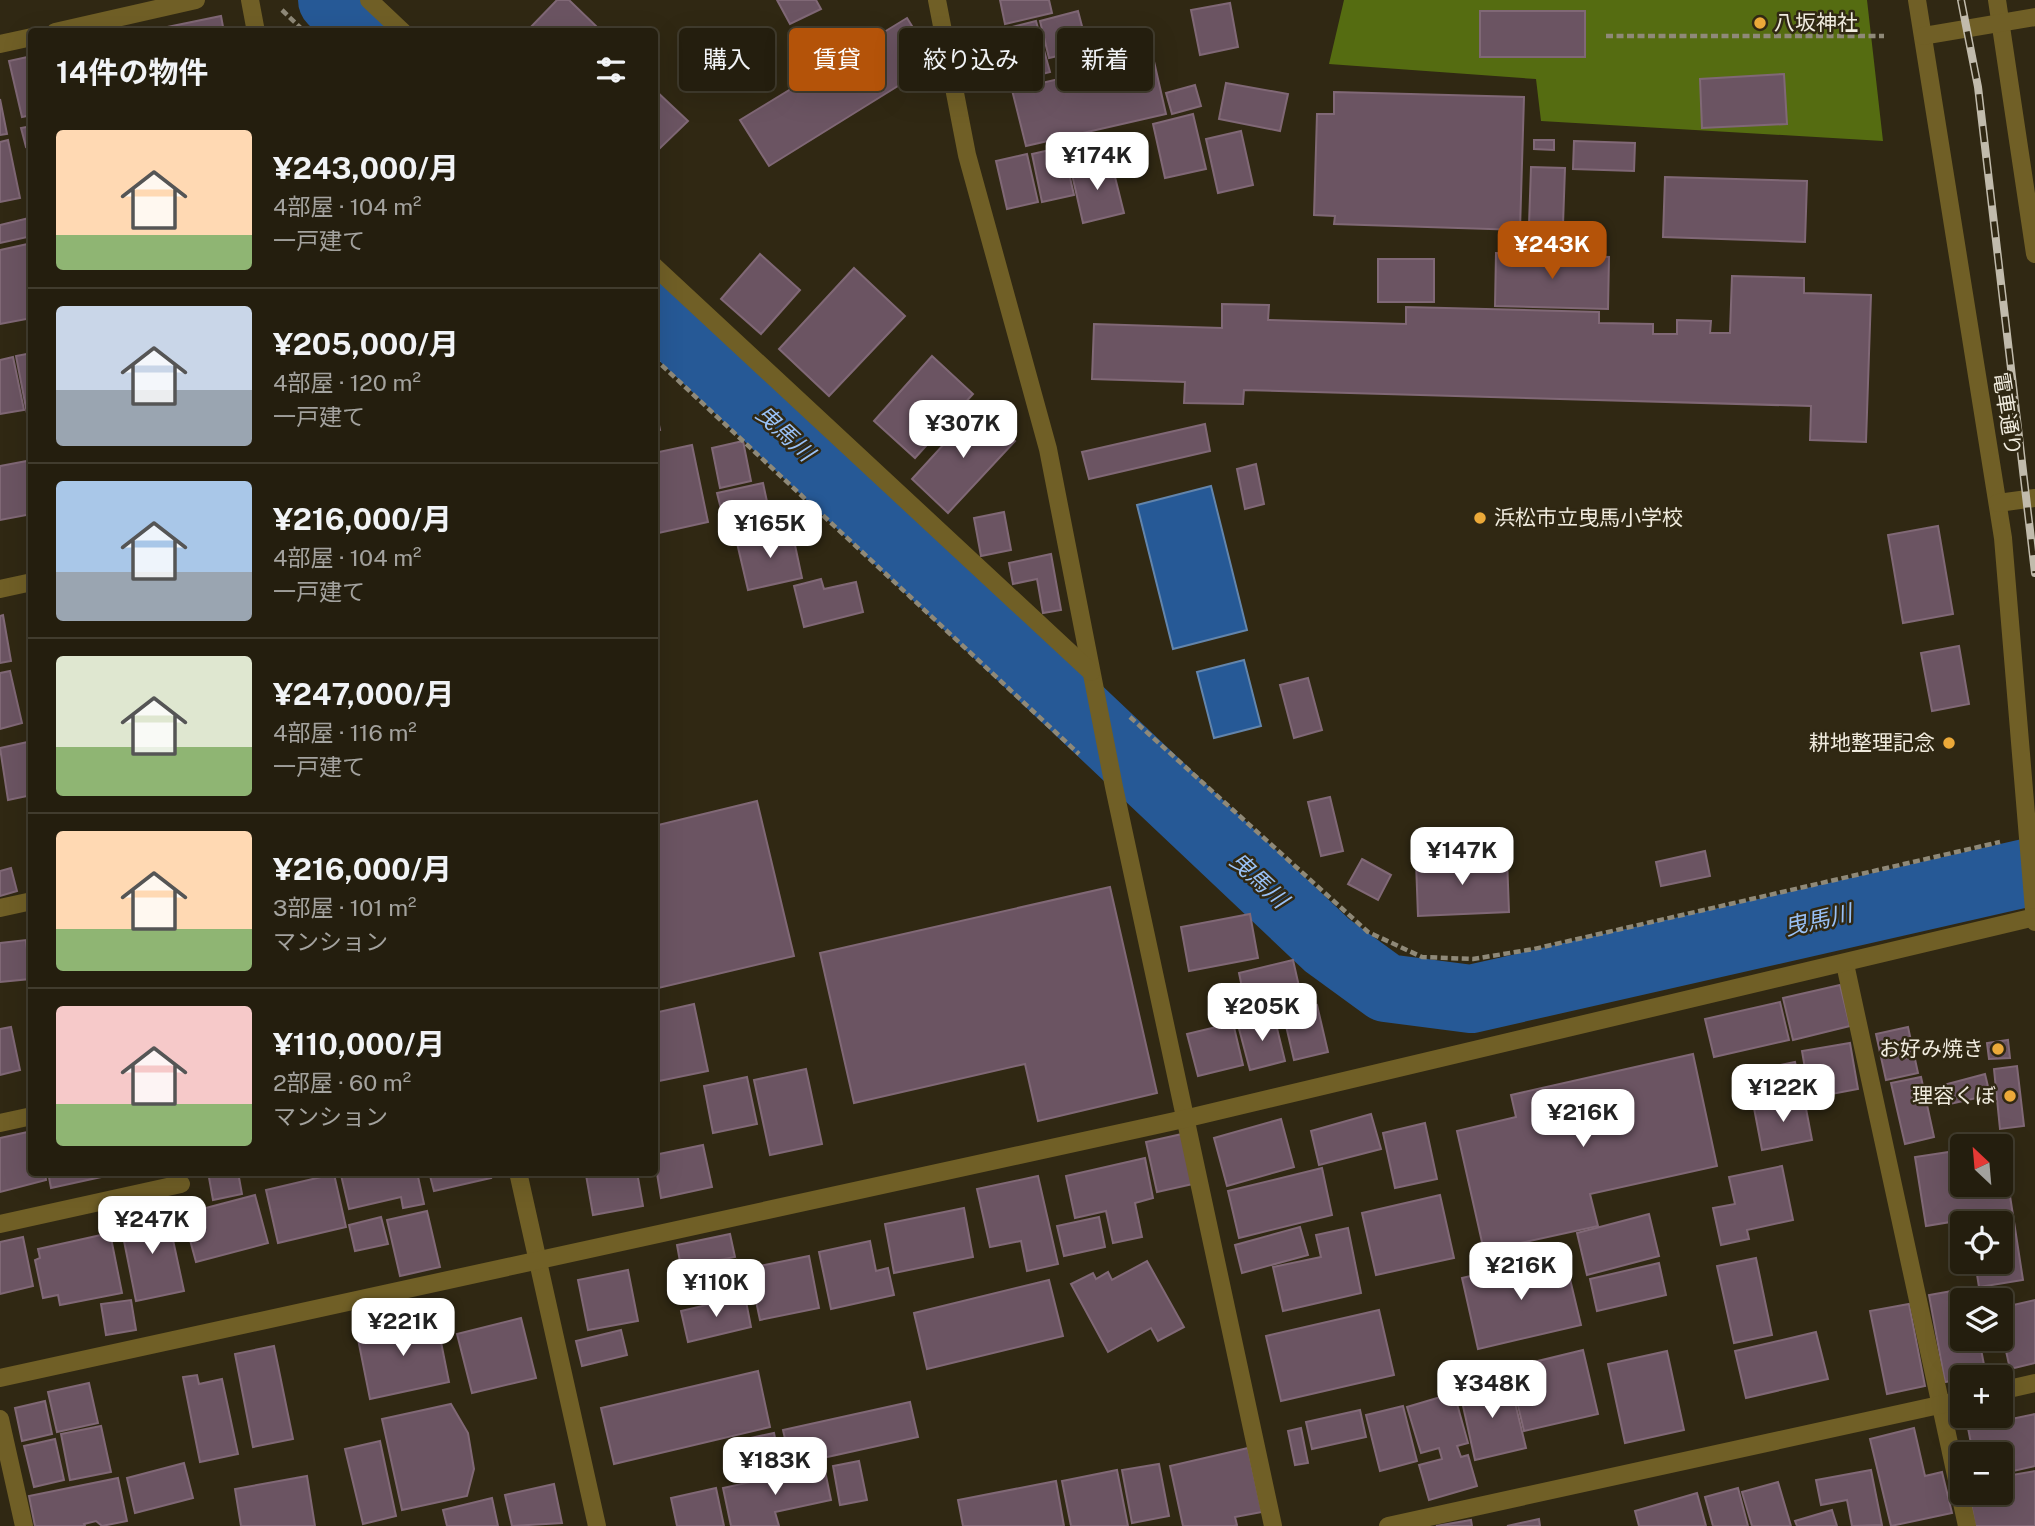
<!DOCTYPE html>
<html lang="ja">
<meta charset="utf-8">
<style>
:root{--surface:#241e0e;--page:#302b1c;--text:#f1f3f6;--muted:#a3a29e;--line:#413c2e;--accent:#b45309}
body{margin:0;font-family:"Public Sans","Noto Sans JP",sans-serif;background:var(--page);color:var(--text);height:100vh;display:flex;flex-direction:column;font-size:26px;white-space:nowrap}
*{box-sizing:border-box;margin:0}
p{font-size:23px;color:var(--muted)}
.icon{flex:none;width:38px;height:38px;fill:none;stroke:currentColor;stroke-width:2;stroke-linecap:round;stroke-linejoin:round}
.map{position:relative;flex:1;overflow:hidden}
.details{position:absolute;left:28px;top:28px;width:630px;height:1148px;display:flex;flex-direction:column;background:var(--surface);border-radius:7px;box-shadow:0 7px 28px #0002,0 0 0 2px var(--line)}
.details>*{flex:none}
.top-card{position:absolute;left:679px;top:28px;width:665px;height:63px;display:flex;gap:14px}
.needle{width:46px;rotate:334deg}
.controls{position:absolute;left:1950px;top:1134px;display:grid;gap:14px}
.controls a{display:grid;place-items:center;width:63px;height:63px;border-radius:7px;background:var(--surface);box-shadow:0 7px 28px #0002,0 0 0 2px var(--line);font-size:35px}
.price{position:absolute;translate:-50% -60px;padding:0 16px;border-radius:14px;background:#fff;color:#222;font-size:23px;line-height:46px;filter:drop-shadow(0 2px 4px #0008)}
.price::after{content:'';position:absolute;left:50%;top:42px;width:21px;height:16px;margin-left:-10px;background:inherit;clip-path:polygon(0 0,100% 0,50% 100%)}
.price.active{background:var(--accent);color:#fff}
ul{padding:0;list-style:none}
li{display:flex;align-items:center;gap:21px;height:175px;padding:0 28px}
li+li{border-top:2px solid var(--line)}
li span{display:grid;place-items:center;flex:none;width:196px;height:140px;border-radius:7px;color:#555}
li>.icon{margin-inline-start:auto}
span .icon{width:84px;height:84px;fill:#fffc;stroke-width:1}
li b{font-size:30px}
h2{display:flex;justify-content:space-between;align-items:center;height:84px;padding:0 28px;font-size:30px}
.pill{padding:0 24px;border-radius:7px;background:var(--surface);box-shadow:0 7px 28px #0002,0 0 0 2px var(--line);font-size:24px;line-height:63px}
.pill.active{background:var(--accent);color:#fff}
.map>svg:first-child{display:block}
.forest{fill:#556c11}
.water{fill:#265996;stroke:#6385ac;stroke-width:2}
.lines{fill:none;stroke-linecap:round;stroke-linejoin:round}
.river{stroke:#265996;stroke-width:68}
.building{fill:#6b5462;stroke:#806876;stroke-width:2}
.path{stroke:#8f8978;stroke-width:4.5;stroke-dasharray:7 3.5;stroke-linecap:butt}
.minor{stroke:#705f26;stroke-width:18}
.rail-casing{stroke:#c1bbac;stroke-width:8}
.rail{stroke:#302813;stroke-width:5;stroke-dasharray:16;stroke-linecap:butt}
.poi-dot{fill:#eba939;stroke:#302813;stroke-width:2.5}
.labels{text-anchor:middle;stroke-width:5;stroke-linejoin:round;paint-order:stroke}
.poi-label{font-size:21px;fill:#f0ebde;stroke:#302813;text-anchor:end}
.street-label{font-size:21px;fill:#f0ebde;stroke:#302813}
.water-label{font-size:23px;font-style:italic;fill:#99c1f6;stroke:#302813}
</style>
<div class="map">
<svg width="2035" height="1526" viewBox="0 0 2035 1526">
<rect width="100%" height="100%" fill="#302813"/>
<polygon class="forest" points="1344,0 1867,0 1883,141 1541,121 1536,79 1329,64"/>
<g class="water">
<polygon points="1211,486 1247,630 1173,649 1137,505"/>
<polygon points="1244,660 1261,726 1214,738 1197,672"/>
</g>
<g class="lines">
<g class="river">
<polyline points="332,0 364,32"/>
<polyline points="654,309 1327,945 1386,988 1471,999 2035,871"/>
</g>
</g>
<g class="building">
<polygon points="557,0 569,0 598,28 594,32 526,32"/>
<polygon points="777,0 816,0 821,9 790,24"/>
<polygon points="1000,0 1049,0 1052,13 1005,24"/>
<polygon points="1230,3 1238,47 1200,55 1191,10"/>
<polygon points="1078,11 1088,49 1049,58 1040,21"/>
<rect x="1480" y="11" width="105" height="46"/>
<polygon points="221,16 224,32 143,32"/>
<polygon points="907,18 935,63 769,166 740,120"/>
<polygon points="1036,21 1050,72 986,88 972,37"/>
<polygon points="32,56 32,115 22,117 9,61"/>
<polygon points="1153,57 1166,114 1026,146 1012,90"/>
<polygon points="1784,74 1787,124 1702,128 1700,79"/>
<polygon points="1226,83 1288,94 1280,131 1219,119"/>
<polygon points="1195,85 1201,106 1172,114 1166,93"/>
<polygon points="654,89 688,121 654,154"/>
<polygon points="1334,92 1524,97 1520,230 1334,224 1335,216 1314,215 1317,114 1334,114"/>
<polygon points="0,99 7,134 0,135"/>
<polygon points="1193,114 1206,169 1165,178 1153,124"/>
<polygon points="32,126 32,145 26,147 21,128"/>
<polygon points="1241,131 1253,185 1218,193 1206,139"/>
<polygon points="8,140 20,198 0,202 0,142"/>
<polygon points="1534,140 1554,140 1554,150 1534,149"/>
<polygon points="1574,141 1635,143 1634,171 1573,169"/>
<polygon points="1063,147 1074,195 1042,202 1032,154"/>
<polygon points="1027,154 1038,202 1007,209 996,161"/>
<polygon points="1111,161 1124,213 1083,223 1071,170"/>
<polygon points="1531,167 1565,168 1563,225 1529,225"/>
<polygon points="1665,177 1807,181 1805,242 1663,237"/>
<polygon points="29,218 32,236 0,243 0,225"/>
<polygon points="32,243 32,318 0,324 0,250"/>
<polygon points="1496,253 1609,257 1608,309 1495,306"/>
<polygon points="760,254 800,290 761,334 721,299"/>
<rect x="1378" y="259" width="56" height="43"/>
<polygon points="854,268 905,316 829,396 779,349"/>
<polygon points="1732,276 1804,278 1804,293 1871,295 1866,442 1810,440 1811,406 1244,390 1243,404 1184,403 1185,382 1092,379 1094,324 1222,328 1222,304 1269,305 1268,320 1406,324 1406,307 1599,312 1599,323 1653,324 1653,334 1677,334 1677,320 1711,321 1710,333 1730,333"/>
<polygon points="32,353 32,412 27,413 16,356"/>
<polygon points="932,356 973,394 915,458 874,421"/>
<polygon points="13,357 24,410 0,414 0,360"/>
<polygon points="654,400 660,430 654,431"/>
<polygon points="978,407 1015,441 948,513 912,479"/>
<polygon points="1205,424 1210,451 1089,479 1082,452"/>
<polygon points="743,441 751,481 720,488 712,448"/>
<polygon points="692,445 708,522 654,534 654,453"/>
<polygon points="32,460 32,514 0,520 0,466"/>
<polygon points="1256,464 1264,504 1245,509 1237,469"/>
<polygon points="763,483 769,511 724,521 717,493"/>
<polygon points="1004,512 1011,550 981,556 974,518"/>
<polygon points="1938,526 1953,614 1903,623 1888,535"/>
<polygon points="792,531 802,578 748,590 737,543"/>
<polygon points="1051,554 1061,610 1043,613 1037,579 1013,584 1009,563"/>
<polygon points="821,579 824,589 856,582 863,612 804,627 794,586"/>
<polygon points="3,615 11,661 0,663 0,616"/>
<polygon points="1959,646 1969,704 1932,711 1921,653"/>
<polygon points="10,671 22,723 0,729 0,673"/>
<polygon points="1308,678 1322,730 1294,738 1280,685"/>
<polygon points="32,741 32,795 8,800 0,748"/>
<polygon points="1330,797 1343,851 1321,856 1308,802"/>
<polygon points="757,801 794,956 654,989 654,826"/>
<polygon points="1705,851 1710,876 1661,886 1656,862"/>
<polygon points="1507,858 1509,912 1418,916 1416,862"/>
<polygon points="1362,859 1391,875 1378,900 1348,884"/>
<polygon points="11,868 17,891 0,896 0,871"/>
<polygon points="1110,887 1157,1093 1038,1121 1025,1064 854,1103 820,953"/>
<polygon points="1250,914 1258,958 1189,971 1181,927"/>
<polygon points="26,940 30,979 0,982 0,943"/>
<polygon points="1293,960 1303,1004 1248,1017 1239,973"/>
<polygon points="1840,985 1850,1026 1793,1040 1783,998"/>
<polygon points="1780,1002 1789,1040 1714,1057 1705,1019"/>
<polygon points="694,1004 708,1071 654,1082 654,1013"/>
<polygon points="1317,1005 1328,1052 1294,1060 1283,1013"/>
<polygon points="1274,1016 1285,1061 1250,1070 1238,1025"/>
<polygon points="1233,1023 1243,1065 1198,1076 1187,1034"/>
<polygon points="11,1027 20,1070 0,1075 0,1029"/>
<polygon points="1908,1027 1918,1073 1886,1080 1876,1034"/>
<polygon points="2008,1040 2010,1058 1989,1059 1987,1043"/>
<polygon points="1850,1043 1858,1089 1810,1098 1802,1051"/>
<polygon points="1693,1054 1717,1166 1590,1194 1598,1226 1484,1251 1457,1131 1516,1117 1511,1095"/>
<polygon points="1795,1062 1802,1093 1758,1102 1752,1071"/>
<polygon points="2017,1066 2024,1126 2000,1129 1994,1069"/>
<polygon points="806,1069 822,1144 770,1155 754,1080"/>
<polygon points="1985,1074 1990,1095 1945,1105 1940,1086"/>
<polygon points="747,1077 757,1124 713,1133 704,1086"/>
<polygon points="1921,1077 1934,1137 1905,1144 1891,1083"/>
<polygon points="1804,1098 1812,1140 1762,1150 1754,1108"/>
<polygon points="1371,1114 1381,1149 1319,1165 1311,1131"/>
<polygon points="1281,1119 1294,1167 1227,1186 1214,1138"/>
<polygon points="1425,1123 1437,1179 1395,1188 1383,1133"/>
<polygon points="32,1131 32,1172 45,1172 46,1180 0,1192 0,1138"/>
<polygon points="1182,1134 1193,1184 1157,1192 1146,1142"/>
<polygon points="2002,1144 2023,1280 1979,1287 1975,1262 2000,1262 2000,1223 1970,1223 1969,1219 1926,1226 1915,1157 1962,1150 1962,1185 2000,1185 2000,1146 1989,1146"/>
<polygon points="703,1145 712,1187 661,1198 654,1155"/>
<polygon points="1145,1158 1153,1198 1135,1203 1142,1237 1113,1243 1106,1211 1075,1218 1066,1176"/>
<polygon points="1782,1166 1793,1220 1747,1230 1749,1239 1721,1245 1713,1208 1735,1204 1729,1177"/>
<polygon points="1322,1168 1332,1215 1239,1238 1228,1191"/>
<polygon points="48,1172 114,1172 115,1174 51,1188"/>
<polygon points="208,1172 238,1172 242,1194 213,1200"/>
<polygon points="350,1172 417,1172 424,1204 403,1208 401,1197 349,1209 341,1175"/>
<polygon points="429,1172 489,1172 491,1178 434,1191"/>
<polygon points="598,1172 637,1172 643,1206 593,1215 586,1175"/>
<polygon points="334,1174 346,1227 278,1243 266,1190"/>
<polygon points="1038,1176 1058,1264 1027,1271 1021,1241 990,1247 977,1189"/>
<polygon points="255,1195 268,1243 196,1262 183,1214"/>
<polygon points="1440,1195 1454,1258 1376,1275 1362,1213"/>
<polygon points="964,1208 973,1257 894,1273 885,1224"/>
<polygon points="427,1211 440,1267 400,1276 387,1220"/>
<polygon points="167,1212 184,1291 136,1301 120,1221"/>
<polygon points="1649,1214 1659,1256 1587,1275 1577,1233"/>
<polygon points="381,1217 388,1244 355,1251 349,1225"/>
<polygon points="1099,1217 1105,1247 1064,1256 1057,1226"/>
<polygon points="1300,1227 1308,1255 1242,1273 1235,1245"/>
<polygon points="1348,1228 1361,1293 1283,1311 1273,1267 1321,1257 1316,1235"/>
<polygon points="110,1233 122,1293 60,1305 58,1295 43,1298 35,1260 40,1258 38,1249"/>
<polygon points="730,1234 735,1257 681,1267 677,1245"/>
<polygon points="23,1237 33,1286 0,1294 0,1242"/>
<polygon points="870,1241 876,1271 888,1268 894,1295 831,1309 819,1252"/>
<polygon points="1564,1254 1581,1325 1478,1349 1462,1278"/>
<polygon points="809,1256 819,1308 760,1320 749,1268"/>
<polygon points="1756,1258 1772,1335 1734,1343 1717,1266"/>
<polygon points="736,1260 742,1290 696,1301 689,1271"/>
<polygon points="1147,1261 1184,1327 1158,1341 1151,1328 1108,1352 1071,1284 1093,1273 1096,1279 1108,1272 1112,1280"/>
<polygon points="1659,1263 1666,1295 1597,1311 1590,1279"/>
<polygon points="628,1270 638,1321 588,1330 578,1280"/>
<polygon points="1049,1280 1063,1336 927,1369 914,1313"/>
<polygon points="1969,1288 1971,1300 1962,1300 1962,1339 1979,1339 1986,1375 1945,1382 1929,1295"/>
<polygon points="745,1296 751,1327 688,1342 681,1311"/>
<polygon points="131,1300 136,1330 106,1335 101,1304"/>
<polygon points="2035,1300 2035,1363 2010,1369 2000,1324 2000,1308"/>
<polygon points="1909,1304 1925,1386 1887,1394 1870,1311"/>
<polygon points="1379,1310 1394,1375 1281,1401 1266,1336"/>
<polygon points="436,1317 449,1382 370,1399 357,1334"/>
<polygon points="521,1318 536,1378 472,1393 457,1334"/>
<polygon points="621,1330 627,1355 582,1366 576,1341"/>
<polygon points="1816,1332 1828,1379 1746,1398 1735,1351"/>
<polygon points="274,1346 293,1439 253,1447 235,1354"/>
<polygon points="1583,1350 1598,1414 1524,1431 1509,1368"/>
<polygon points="1667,1351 1684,1430 1625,1443 1608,1364"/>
<polygon points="758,1371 770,1427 614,1464 601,1408"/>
<polygon points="197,1375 199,1384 222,1379 238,1454 200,1462 183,1377"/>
<polygon points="1492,1380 1496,1394 1512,1390 1526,1448 1475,1460 1459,1388"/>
<polygon points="89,1383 98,1423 57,1432 48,1392"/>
<polygon points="1454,1393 1468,1443 1457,1446 1461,1457 1468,1455 1477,1486 1429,1500 1419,1465 1442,1459 1439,1448 1421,1453 1407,1407"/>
<polygon points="45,1401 52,1434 22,1441 15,1408"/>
<polygon points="910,1402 918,1437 791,1465 783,1430"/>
<polygon points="451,1404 468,1433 474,1469 467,1496 402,1510 382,1419"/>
<polygon points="1403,1406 1417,1461 1380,1471 1366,1415"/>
<polygon points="1360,1410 1366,1437 1312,1449 1306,1422"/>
<polygon points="2035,1414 2035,1466 2000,1474 2000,1454 1973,1454 1968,1428"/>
<polygon points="101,1426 111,1472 70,1480 61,1434"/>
<polygon points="1301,1428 1308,1463 1295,1465 1288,1431"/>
<polygon points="1914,1428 1925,1476 1942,1472 1952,1513 1891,1526 1870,1439"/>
<polygon points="774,1433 781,1467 752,1473 746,1439"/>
<polygon points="55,1439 64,1480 34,1487 24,1446"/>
<polygon points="380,1441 396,1516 363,1524 345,1449"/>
<polygon points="1248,1448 1262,1512 1235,1517 1237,1525 1234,1526 1183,1526 1170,1466"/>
<polygon points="859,1461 867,1500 840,1505 833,1466"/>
<polygon points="184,1463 193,1498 135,1513 127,1478"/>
<polygon points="1159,1464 1169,1516 1132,1523 1122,1470"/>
<polygon points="824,1466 831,1500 775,1512 779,1526 731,1526 723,1488"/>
<polygon points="1117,1470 1128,1526 1071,1526 1062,1481"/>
<polygon points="1871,1470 1882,1525 1852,1526 1847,1500 1821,1505 1816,1480"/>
<polygon points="2035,1471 2035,1526 1975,1526 1969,1493 2000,1493 2000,1477"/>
<polygon points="307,1476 315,1526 241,1526 235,1489"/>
<polygon points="118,1478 127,1521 102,1526 96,1521 84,1524 85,1526 35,1526 29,1496"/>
<polygon points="1056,1481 1064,1526 963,1526 958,1500"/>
<polygon points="1778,1482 1791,1526 1752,1526 1742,1492"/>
<polygon points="554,1484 562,1523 512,1526 505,1495"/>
<polygon points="716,1488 724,1526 677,1526 671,1498"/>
<polygon points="1738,1488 1748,1526 1713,1526 1705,1497"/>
<polygon points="1697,1493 1706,1526 1639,1526 1635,1511"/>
<polygon points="492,1498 498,1526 447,1526 443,1510"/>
<polygon points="1832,1510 1837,1526 1797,1526 1795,1521"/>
<polygon points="1539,1519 1540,1526 1507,1526"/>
<polygon points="1471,1520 1472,1526 1436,1526"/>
</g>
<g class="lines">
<g class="path">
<polyline points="282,10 305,32"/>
<polyline points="1606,36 1884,36"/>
<polyline points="654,358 1079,754"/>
<polyline points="1130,717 1368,932 1422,957 1473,959 1534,949 2000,842"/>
</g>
<g class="minor">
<polyline points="250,0 256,32"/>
<polyline points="369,0 403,32"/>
<polyline points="937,0 967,155 1048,449 1114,787 1273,1526"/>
<polyline points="1917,0 2003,538 2035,922"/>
<polyline points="1997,0 2035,254"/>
<polyline points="55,32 196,0"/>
<polyline points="1923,36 2035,17"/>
<polyline points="0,44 32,37"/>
<polyline points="654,266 1091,672"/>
<polyline points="1998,503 2035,498"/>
<polyline points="0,589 32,582"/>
<polyline points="0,908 32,901"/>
<polyline points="1845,964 1967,1526"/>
<polyline points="0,1123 32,1116"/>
<polyline points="518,1172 597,1526"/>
<polyline points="0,1224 181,1184"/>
<polyline points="0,1378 1184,1119 2035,917"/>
<polyline points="2000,1391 2035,1383"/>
<polyline points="0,1419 24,1526"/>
<polyline points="1388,1526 1962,1400"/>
</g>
<g class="rail-casing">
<polyline id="rail" points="1961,0 1978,87 2035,573"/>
</g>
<use href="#rail" class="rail"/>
</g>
<g class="poi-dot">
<circle cx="1760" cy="23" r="7"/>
<circle cx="1480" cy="518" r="7"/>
<circle cx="1949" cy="743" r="7"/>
<circle cx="1998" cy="1049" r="7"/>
<circle cx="2010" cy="1096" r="7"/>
</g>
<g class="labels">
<g class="poi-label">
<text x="1774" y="30" text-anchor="start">八坂神社</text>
<text x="1494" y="525" text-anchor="start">浜松市立曳馬小学校</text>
<text x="1935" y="750">耕地整理記念</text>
<text x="1984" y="1056">お好み焼き</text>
<text x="1996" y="1103">理容くぼ</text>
</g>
<g class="street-label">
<text transform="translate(2007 414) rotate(81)" y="7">電車通り</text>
</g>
<g class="water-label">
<text transform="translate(785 433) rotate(43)" y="8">曳馬川</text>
<text transform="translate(1259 880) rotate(43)" y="8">曳馬川</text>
<text transform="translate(1818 920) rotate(-13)" y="8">曳馬川</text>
</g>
</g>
</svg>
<div class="controls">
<a><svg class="needle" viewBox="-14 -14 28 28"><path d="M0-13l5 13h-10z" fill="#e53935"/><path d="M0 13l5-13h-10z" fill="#a3a29e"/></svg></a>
<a><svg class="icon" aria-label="locate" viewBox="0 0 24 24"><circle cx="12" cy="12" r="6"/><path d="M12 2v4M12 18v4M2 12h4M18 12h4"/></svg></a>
<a><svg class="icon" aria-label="layers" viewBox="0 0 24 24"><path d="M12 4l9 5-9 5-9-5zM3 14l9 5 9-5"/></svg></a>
<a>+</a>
<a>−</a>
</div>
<b class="price" style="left:1097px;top:192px">¥174K</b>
<b class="price active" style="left:1552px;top:281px">¥243K</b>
<b class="price" style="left:963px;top:460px">¥307K</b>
<b class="price" style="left:770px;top:560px">¥165K</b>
<b class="price" style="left:1462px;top:887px">¥147K</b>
<b class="price" style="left:1262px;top:1043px">¥205K</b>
<b class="price" style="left:1783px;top:1124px">¥122K</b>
<b class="price" style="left:1583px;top:1149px">¥216K</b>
<b class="price" style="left:152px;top:1256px">¥247K</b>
<b class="price" style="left:1521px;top:1302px">¥216K</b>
<b class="price" style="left:716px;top:1319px">¥110K</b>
<b class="price" style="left:403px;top:1358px">¥221K</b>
<b class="price" style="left:1492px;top:1420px">¥348K</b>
<b class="price" style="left:775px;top:1497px">¥183K</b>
<div class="top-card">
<a class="pill">購入</a>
<a class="pill active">賃貸</a>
<a class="pill">絞り込み</a>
<a class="pill">新着</a>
</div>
<section class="details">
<h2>14件の物件<svg class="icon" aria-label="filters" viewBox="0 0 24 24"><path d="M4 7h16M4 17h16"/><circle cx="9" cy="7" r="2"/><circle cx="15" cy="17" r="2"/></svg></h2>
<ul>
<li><span style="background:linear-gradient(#ffd9b3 75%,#8fb573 0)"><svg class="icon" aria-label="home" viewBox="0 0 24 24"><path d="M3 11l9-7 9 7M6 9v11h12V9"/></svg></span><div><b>¥243,000/月</b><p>4部屋 · 104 m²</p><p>一戸建て</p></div></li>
<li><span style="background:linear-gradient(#c9d6e8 60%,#9aa5b1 0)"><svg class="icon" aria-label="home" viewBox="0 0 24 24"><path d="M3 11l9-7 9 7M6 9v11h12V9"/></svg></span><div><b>¥205,000/月</b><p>4部屋 · 120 m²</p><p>一戸建て</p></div></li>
<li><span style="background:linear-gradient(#a9c7e8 65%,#9aa5b1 0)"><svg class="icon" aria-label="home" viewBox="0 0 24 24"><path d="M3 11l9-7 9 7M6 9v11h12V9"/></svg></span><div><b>¥216,000/月</b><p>4部屋 · 104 m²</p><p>一戸建て</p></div></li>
<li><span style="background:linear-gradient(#dfe7d0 65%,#8fb573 0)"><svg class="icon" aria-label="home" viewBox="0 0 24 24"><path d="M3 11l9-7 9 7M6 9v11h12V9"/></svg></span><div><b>¥247,000/月</b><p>4部屋 · 116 m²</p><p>一戸建て</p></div></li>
<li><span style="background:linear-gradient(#ffd9b3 70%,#8fb573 0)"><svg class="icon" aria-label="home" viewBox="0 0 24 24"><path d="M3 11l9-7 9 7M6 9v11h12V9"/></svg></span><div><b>¥216,000/月</b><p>3部屋 · 101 m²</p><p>マンション</p></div></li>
<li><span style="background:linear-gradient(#f6c9c9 70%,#8fb573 0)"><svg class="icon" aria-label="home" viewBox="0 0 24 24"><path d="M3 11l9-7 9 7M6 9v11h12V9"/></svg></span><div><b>¥110,000/月</b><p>2部屋 · 60 m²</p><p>マンション</p></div></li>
</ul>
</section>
</div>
